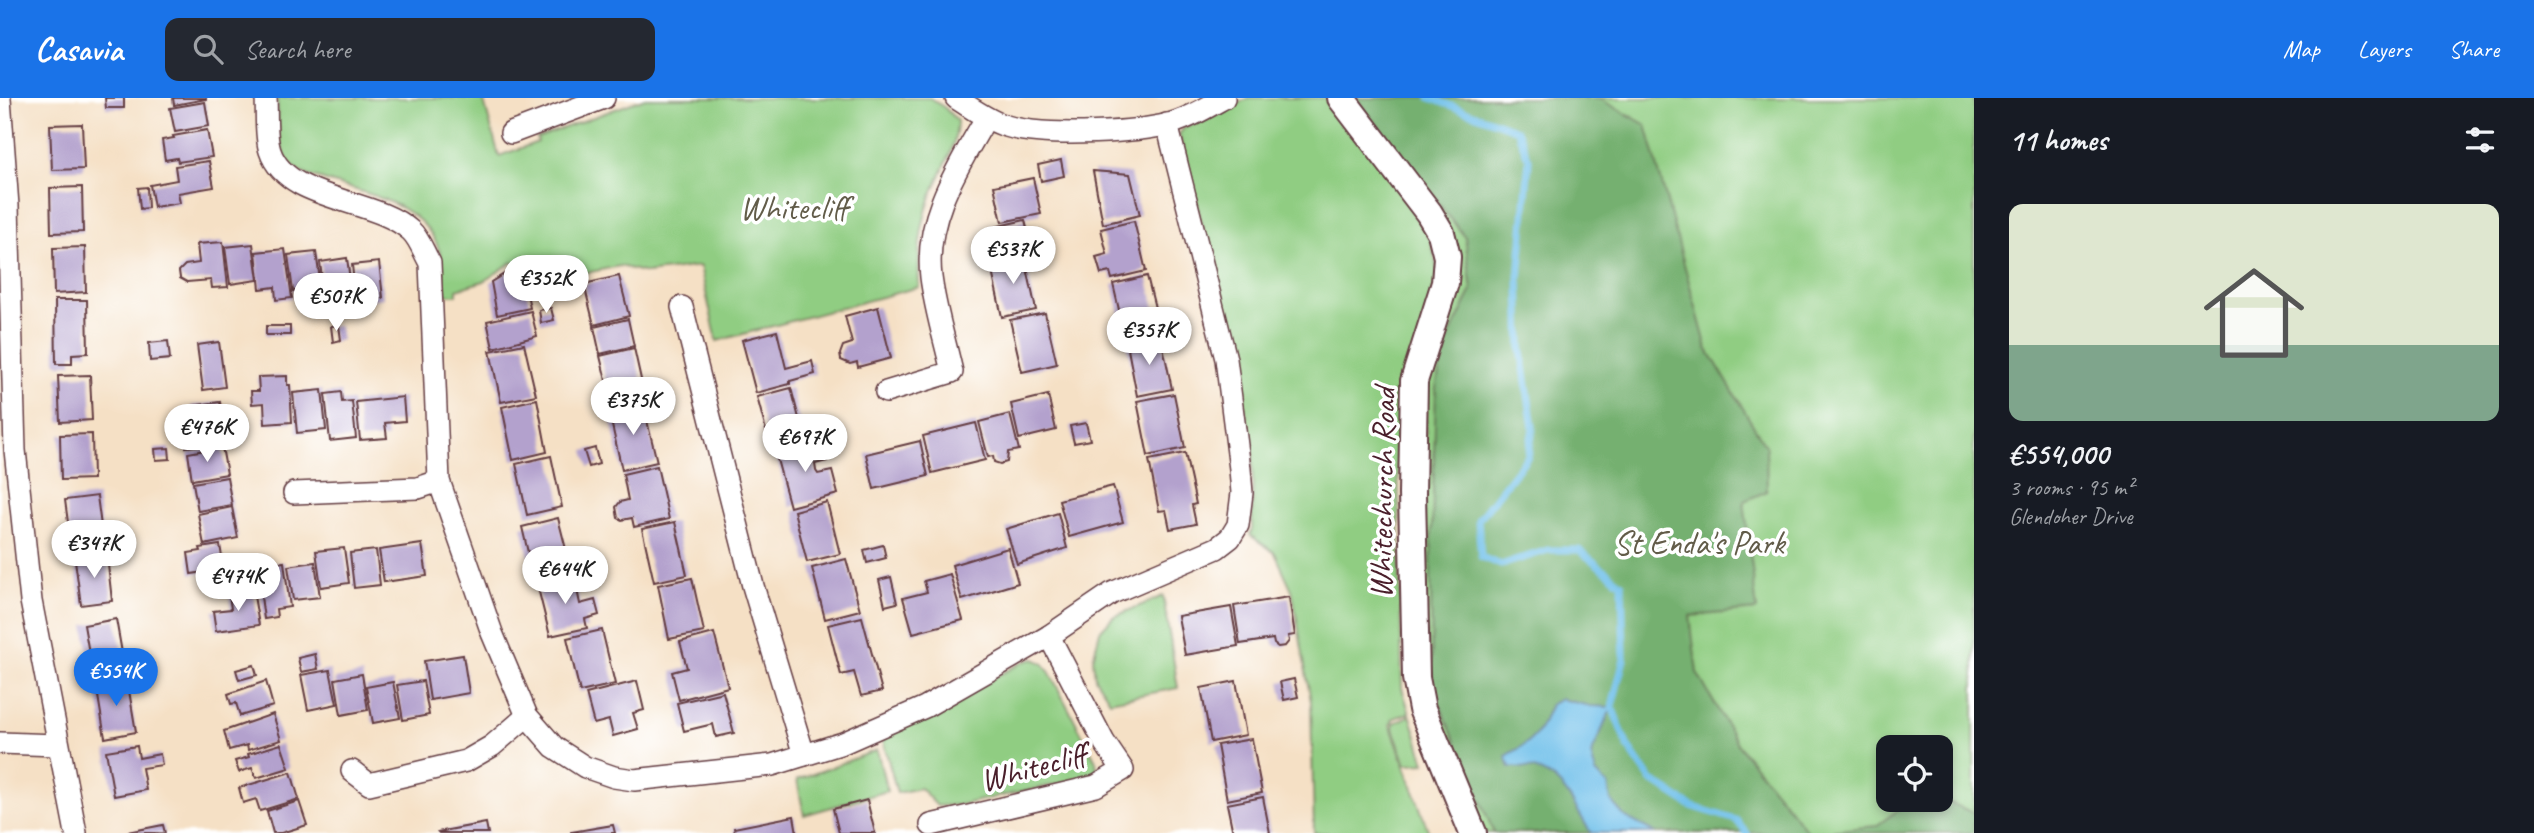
<!DOCTYPE html>
<meta charset="utf-8">
<style>
:root{--surface:#171b24;--page:#242831;--text:#f1f3f6;--muted:#9ea1a6;--line:#363941;--accent:#1a73e8}
body{margin:0;font-family:Caveat,sans-serif;background:var(--page);color:var(--text);height:100vh;display:flex;flex-direction:column;font-size:26px;white-space:nowrap}
*{box-sizing:border-box;margin:0}
p{font-size:23px;color:var(--muted)}
.icon{flex:none;width:38px;height:38px;fill:none;stroke:currentColor;stroke-width:2;stroke-linecap:round;stroke-linejoin:round}
.map{position:relative;flex:1;overflow:hidden}
.details{display:flex;flex-direction:column;background:var(--surface);width:560px}
.details>*{flex:none}
.controls{position:absolute;left:1876px;top:637px;display:grid;gap:14px}
.controls a{display:grid;place-items:center;width:77px;height:77px;border-radius:14px;background:var(--surface);box-shadow:0 4px 10px #0003;font-size:35px}
.price{position:absolute;translate:-50% -60px;padding:0 16px;border-radius:24px;background:#fff;color:#222;font-size:23px;line-height:46px;filter:drop-shadow(0 2px 4px #0008)}
.price::after{content:'';position:absolute;left:50%;top:42px;width:21px;height:16px;margin-left:-10px;background:inherit;clip-path:polygon(0 0,100% 0,50% 100%)}
.price.selected{background:var(--accent);color:#fff}
ul{padding:0;list-style:none}
li{display:grid;align-content:center;gap:14px;height:371px;padding:0 35px}
li+li{border-top:2px solid var(--line)}
li span{display:grid;place-items:center;height:217px;border-radius:14px;color:#555}
li>.icon{margin-inline-start:auto}
span .icon{width:126px;height:126px;fill:#fffc;stroke-width:1}
li b{font-size:30px}
h2{display:flex;justify-content:space-between;align-items:center;height:84px;padding:0 35px;font-size:30px}
header{display:flex;align-items:center;gap:42px;box-sizing:border-box;height:98px;padding:0 35px;background:var(--accent);color:#fff}
header strong{font-size:33px}
nav{display:flex;gap:38px;margin-inline-start:auto;font-size:24px}
.search{width:490px;height:63px;background:var(--page);display:flex;align-items:center;gap:18px;box-sizing:border-box;padding:0 24px;border-radius:14px;color:var(--muted);font-size:26px}
main{display:flex;flex:1;min-height:0}
.map>svg:first-child{display:block}
.green{fill:#90cd82;stroke:#6d7656;stroke-width:2;fill-rule:evenodd}
.forest{fill:#74b070;stroke:#5f684e;stroke-width:2}
.water{fill:#6fc0ea;stroke:#5c708a;stroke-width:2}
.lines{fill:none;stroke-linecap:round;stroke-linejoin:round}
.stream{stroke:#6fc0ea;stroke-width:7}
.building{fill:#b3a1cd}
.minor-casing{stroke:#643c42;stroke-width:24}
.tertiary-casing{stroke:#643c42;stroke-width:30}
.minor{stroke:#fff;stroke-width:21}
.tertiary{stroke:#fff;stroke-width:26}
.labels{text-anchor:middle;stroke-width:7;stroke-linejoin:round;paint-order:stroke}
.park-label{font-size:33px;fill:#625c49;stroke:#fff}
.street-label{font-size:33px;fill:#4a1f2b;stroke:#fff}
</style>
<header>
<strong>Casavia</strong>
<div class="search"><svg class="icon" aria-label="search" viewBox="0 0 24 24"><circle cx="10" cy="10" r="6"/><path d="M15 15l6 6"/></svg>Search here</div>
<nav><a>Map</a><a>Layers</a><a>Share</a></nav>
</header>
<main>
<div class="map">
<svg width="1974" height="735" viewBox="0 0 1974 735">
<rect width="100%" height="100%" fill="#fff"/>
<filter id="ink" filterUnits="userSpaceOnUse"><feTurbulence type="fractalNoise" baseFrequency=".0143" numOctaves="2"/><feDisplacementMap in="SourceGraphic" scale="14" xChannelSelector="R" yChannelSelector="G"/><feConvolveMatrix kernelMatrix="1 2 1 2 8 2 1 2 1" color-interpolation-filters="sRGB"/></filter>
<filter id="wash" filterUnits="userSpaceOnUse"><feTurbulence type="fractalNoise" baseFrequency=".00686" numOctaves="4" result="noise"/><feDisplacementMap in="SourceGraphic" scale="28" xChannelSelector="R" yChannelSelector="G"/><feGaussianBlur stdDeviation="1.57" result="paint"/><feColorMatrix in="noise" values="0 0 0 0 0 0 0 0 0 0 0 0 0 0 0 0 0 1.4 0 .05"/><feComposite in="paint" operator="in"/></filter>
<g filter="url(#wash)">
<rect width="100%" height="100%" fill="#f5e0c5"/>
<g class="green">
<path d="M 277,0 L 483,0 L 499,58 L 538,44 L 537,40 L 645,0 L 930,0 L 945,10 L 957,23 C 957,51 939,76 930,101 C 919,133 918,156 919,189 L 717,243 L 700,168 L 647,175 L 620,168 L 576,177 L 559,173 L 537,162 L 511,165 L 484,183 L 457,191 L 457,197 L 445,197 C 444,185 443,172 441,159 C 429,105 365,96 320,81 C 309,78 295,74 288,63 C 277,45 278,21 277,0 Z"/>
<polygon points="1248,0 1328,0 1400,93 1430,138 1438,173 1401,313 1398,356 1402,590 1425,665 1406,666 1393,630 1394,625 1409,618 1408,615 1392,621 1393,624 1390,626 1429,735 1314,735 1311,604 1292,492 1275,455 1250,437 1252,431 1253,354 1235,256 1179,36 1185,29 1202,24"/>
<path d="M 1352,0 L 1974,0 L 1974,735 L 1482,735 L 1430,608 L 1423,454 L 1427,285 L 1457,160 ZM 1888,649 L 1941,649 L 1941,702 L 1888,702 Z"/>
<polygon points="1163,498 1178,590 1110,603 1095,580 1093,561 1100,533 1113,519"/>
<polygon points="1034,561 1043,565 1050,575 1096,663 1097,672 1092,679 959,707 937,708 920,690 897,695 882,639 1025,563"/>
<polygon points="877,652 887,693 804,717 797,682"/>
</g>
<polygon class="forest" points="1355,0 1598,0 1646,27 1707,250 1766,349 1767,393 1744,403 1757,512 1690,518 1697,575 1738,647 1809,735 1876,728 1912,702 1941,701 1974,715 1974,735 1494,735 1432,588 1431,469 1436,290 1444,249 1472,192 1465,139"/>
<path class="water" d="M 1561,601 L 1590,608 L 1612,609 L 1591,657 L 1596,675 L 1608,687 L 1611,703 L 1625,719 L 1656,735 L 1591,735 C 1576,712 1563,677 1533,671 C 1526,669 1517,670 1510,669 L 1506,658 C 1536,641 1538,638 1551,606 Z"/>
<g class="lines">
<polyline class="stream" points="1430,0 1517,32 1529,62 1519,180 1521,249 1533,330 1528,358 1478,422 1481,459 1501,467 1548,452 1579,452 1622,486 1624,561 1612,609 1628,649 1651,682 1691,708 1736,722 1747,735"/>
</g>
<g id="blocks">
<g class="building">
<polygon points="105,0 124,0 124,10 106,10"/>
<polygon points="173,0 206,0 206,1 174,7"/>
<polygon points="205,4 209,28 175,34 170,10"/>
<polygon points="82,26 84,71 52,72 50,27"/>
<polygon points="207,32 212,59 178,64 177,60 165,62 162,42 174,40 173,38"/>
<polygon points="1061,62 1064,78 1041,83 1038,67"/>
<polygon points="209,63 214,89 178,95 180,105 154,109 150,87 177,82 175,68"/>
<polygon points="1093,73 1130,76 1140,117 1103,126"/>
<polygon points="1033,80 1041,116 1002,124 994,88"/>
<polygon points="82,89 83,134 51,135 50,90"/>
<polygon points="147,89 148,110 140,111 138,90"/>
<polygon points="1025,122 1032,151 996,159 990,130"/>
<polygon points="1134,123 1146,173 1112,181 1110,174 1101,176 1096,159 1107,156 1101,131"/>
<polygon points="223,144 228,189 212,190 211,182 187,184 180,180 179,173 185,167 199,165 197,146"/>
<polygon points="253,146 258,182 230,186 225,149"/>
<polygon points="85,149 86,194 54,196 53,150"/>
<polygon points="285,151 292,200 276,202 275,189 260,191 256,154"/>
<polygon points="316,154 321,189 293,193 288,157"/>
<polygon points="1024,156 1036,212 1002,219 990,164"/>
<polygon points="347,160 353,204 325,207 320,164"/>
<polygon points="379,164 383,200 356,204 352,167"/>
<polygon points="509,173 512,184 524,181 530,210 497,217 491,184"/>
<polygon points="619,178 629,218 594,227 584,186"/>
<polygon points="1147,178 1161,234 1126,242 1113,186"/>
<polygon points="55,202 87,202 88,255 72,256 72,266 56,266"/>
<polygon points="878,209 891,260 858,269 857,264 850,266 841,262 840,256 843,248 852,245 845,218"/>
<polygon points="551,210 554,222 541,225 539,212"/>
<polygon points="531,213 537,238 493,250 487,223"/>
<polygon points="1045,215 1057,266 1022,274 1010,222"/>
<polygon points="628,221 634,248 600,256 594,229"/>
<polygon points="339,227 341,242 333,244 331,228"/>
<rect x="266" y="228" width="24" height="9"/>
<polygon points="777,233 786,270 812,263 815,276 790,283 790,286 756,295 742,242"/>
<polygon points="1161,239 1172,291 1137,298 1127,246"/>
<polygon points="168,243 170,261 150,263 149,245"/>
<polygon points="219,244 225,289 203,292 197,247"/>
<polygon points="524,246 536,297 501,304 490,253"/>
<polygon points="634,250 646,304 613,311 600,258"/>
<polygon points="90,277 92,322 60,324 58,278"/>
<polygon points="287,278 287,287 290,287 292,324 265,326 264,305 252,306 251,293 259,293 258,279"/>
<polygon points="791,290 805,343 771,351 757,299"/>
<polygon points="322,292 326,332 297,335 293,295"/>
<polygon points="341,294 342,304 352,303 356,340 330,343 325,296"/>
<polygon points="1174,296 1185,350 1148,358 1137,303"/>
<polygon points="1048,297 1056,332 1019,341 1011,306"/>
<polygon points="403,299 405,323 385,325 387,340 360,342 356,304"/>
<polygon points="537,301 547,354 513,362 502,309"/>
<polygon points="220,304 222,317 226,317 229,336 221,337 222,344 186,349 181,314 192,313 191,308"/>
<polygon points="643,306 657,364 622,372 609,314"/>
<polygon points="1010,316 1019,352 1008,354 1007,364 1000,366 994,364 993,358 988,359 979,324"/>
<polygon points="976,325 985,362 932,375 923,338"/>
<polygon points="1086,325 1090,342 1074,345 1070,328"/>
<polygon points="92,336 93,381 61,382 60,337"/>
<polygon points="920,343 928,378 874,391 866,356"/>
<polygon points="809,345 810,348 823,345 827,363 815,366 816,373 818,376 832,373 838,396 790,409 775,354"/>
<polygon points="222,349 227,376 192,382 188,355"/>
<polygon points="169,350 170,361 156,362 155,351"/>
<polygon points="595,350 599,366 589,369 584,353"/>
<polygon points="1185,355 1196,406 1192,407 1196,426 1170,431 1166,412 1159,413 1149,362"/>
<polygon points="551,358 562,409 527,417 516,366"/>
<polygon points="657,368 669,421 634,429 632,420 622,422 618,420 616,409 620,404 628,402 623,376"/>
<polygon points="227,379 232,407 198,413 193,385"/>
<polygon points="1113,388 1123,424 1069,439 1059,402"/>
<polygon points="97,398 103,443 71,447 65,402"/>
<polygon points="827,404 840,456 807,464 794,413"/>
<polygon points="232,409 238,440 204,447 198,416"/>
<polygon points="1058,415 1067,450 1017,466 1006,431"/>
<polygon points="558,420 571,471 534,480 522,429"/>
<polygon points="675,424 687,477 654,484 642,431"/>
<polygon points="422,446 427,478 384,484 379,452"/>
<polygon points="220,447 225,477 218,485 207,487 205,474 191,476 188,455 201,453 200,450"/>
<polygon points="883,447 886,460 867,465 864,452"/>
<polygon points="344,450 349,485 321,489 316,453"/>
<polygon points="1008,450 1018,485 962,502 952,467"/>
<polygon points="376,452 380,487 354,490 350,455"/>
<polygon points="107,458 112,503 81,507 75,462"/>
<polygon points="846,461 860,512 825,521 812,470"/>
<polygon points="284,464 290,509 276,511 277,519 264,521 257,468"/>
<polygon points="315,464 320,499 293,502 288,468"/>
<polygon points="950,476 963,522 913,535 903,500 927,494 924,483"/>
<polygon points="574,477 580,506 595,502 599,517 585,521 587,530 550,538 537,486"/>
<polygon points="891,479 897,505 885,508 879,482"/>
<polygon points="692,480 704,534 669,541 658,487"/>
<polygon points="253,492 259,527 216,533 213,513 231,511 229,496"/>
<polygon points="1289,499 1295,537 1288,538 1289,543 1285,548 1278,549 1274,546 1273,541 1240,546 1234,508"/>
<polygon points="1231,509 1238,548 1185,557 1178,518"/>
<polygon points="862,519 882,593 861,598 854,574 841,577 828,527"/>
<polygon points="116,521 124,566 92,572 84,527"/>
<polygon points="602,532 615,586 580,594 567,540"/>
<polygon points="714,535 728,589 679,602 672,574 687,570 680,544"/>
<polygon points="315,556 318,571 301,574 298,560"/>
<polygon points="463,557 469,595 430,602 424,563"/>
<polygon points="254,567 257,577 239,582 236,572"/>
<polygon points="330,572 337,606 308,612 301,577"/>
<polygon points="362,576 368,612 341,617 335,581"/>
<polygon points="127,581 136,634 105,640 96,586"/>
<polygon points="1294,581 1298,599 1284,602 1280,584"/>
<polygon points="266,583 273,608 240,618 236,605 231,606 228,596"/>
<polygon points="423,583 429,617 403,622 397,587"/>
<polygon points="637,583 644,612 633,615 638,631 613,638 609,622 594,626 586,596"/>
<polygon points="1236,583 1246,637 1211,644 1201,590"/>
<polygon points="393,584 400,620 373,625 366,589"/>
<polygon points="723,594 734,635 716,639 713,626 684,633 677,605"/>
<polygon points="273,616 281,642 248,652 247,647 229,652 224,633"/>
<polygon points="1252,641 1262,695 1227,702 1217,647"/>
<polygon points="281,646 289,670 256,680 252,670 239,674 235,663 249,659 248,656"/>
<polygon points="137,648 139,660 160,656 162,667 142,670 146,692 114,698 106,653"/>
<polygon points="291,674 299,701 260,713 256,701 243,705 239,690"/>
<polygon points="1263,699 1270,735 1233,735 1227,706"/>
<polygon points="867,702 875,735 839,735 833,711"/>
<polygon points="299,703 307,727 281,735 273,735 267,713"/>
<polygon points="794,718 797,735 735,735 734,730"/>
<polygon points="486,725 488,735 439,735 438,734"/>
<polygon points="163,727 165,735 127,735 127,734"/>
<polygon points="613,727 615,735 571,735 571,734"/>
</g>
</g>
</g>
<g filter="url(#ink)">
<use href="#blocks" fill-opacity="0" stroke="#643c42" stroke-width="2"/>
<g class="lines">
<g class="minor-casing">
<g id="minor">
<path d="M 266,0 C 267,17 265,38 270,53 C 287,104 374,99 411,133 C 419,140 424,155 430,165 L 439,383 L 492,535 L 527,618 L 554,649 L 585,669 L 614,679 L 634,682 L 772,667 L 843,645 L 925,609 L 1049,538 L 1112,495 L 1217,450 L 1230,440 L 1238,427 L 1242,395 L 1240,371 L 1226,261 L 1167,26"/>
<path d="M 956,0 C 971,10 986,21 1003,27 C 1040,40 1126,35 1165,27 C 1186,22 1206,10 1224,0"/>
<polyline points="0,1 8,108 15,352 31,503 76,735"/>
<polyline points="511,35 604,0"/>
<polyline points="682,209 753,488 804,657"/>
<path d="M 886,294 L 952,274 C 945,243 935,211 931,179 C 924,120 958,69 986,20"/>
<polyline points="294,395 418,390 439,383"/>
<polyline points="0,645 57,647"/>
<polyline points="352,673 369,686 466,663 492,648 527,618"/>
<polyline points="931,727 1096,688 1123,672 1104,644 1049,538"/>
</g>
</g>
<g class="tertiary-casing">
<polyline id="tertiary" points="1341,0 1429,115 1441,135 1447,159 1445,185 1414,283 1412,396 1416,580 1422,611 1473,735"/>
</g>
<use href="#minor" class="minor"/>
<use href="#tertiary" class="tertiary"/>
</g>
</g>
<g class="labels">
<g class="park-label">
<text x="794" y="121">Whitecliff</text>
<text x="1699" y="456">St Enda's Park</text>
</g>
<g class="street-label">
<text transform="translate(1381 395) rotate(-89)" y="12">Whitechurch Road</text>
<text transform="translate(1033 668) rotate(-15)" y="12">Whitecliff</text>
</g>
</g>
</svg>
<div class="controls">
<a><svg class="icon" aria-label="locate" viewBox="0 0 24 24"><circle cx="12" cy="12" r="6"/><path d="M12 2v4M12 18v4M2 12h4M18 12h4"/></svg></a>
</div>
<b class="price" style="left:1013px;top:188px">€537K</b>
<b class="price" style="left:546px;top:217px">€352K</b>
<b class="price" style="left:336px;top:235px">€507K</b>
<b class="price" style="left:1149px;top:269px">€357K</b>
<b class="price" style="left:633px;top:339px">€375K</b>
<b class="price" style="left:207px;top:366px">€476K</b>
<b class="price" style="left:805px;top:376px">€697K</b>
<b class="price" style="left:94px;top:482px">€347K</b>
<b class="price" style="left:565px;top:508px">€644K</b>
<b class="price" style="left:238px;top:515px">€474K</b>
<b class="price selected" style="left:116px;top:610px">€554K</b>
</div>
<section class="details">
<h2>11 homes<svg class="icon" aria-label="filters" viewBox="0 0 24 24"><path d="M4 7h16M4 17h16"/><circle cx="9" cy="7" r="2"/><circle cx="15" cy="17" r="2"/></svg></h2>
<ul>
<li><span style="background:linear-gradient(#dfe7d0 65%,#7fa58c 0)"><svg class="icon" aria-label="home" viewBox="0 0 24 24"><path d="M3 11l9-7 9 7M6 9v11h12V9"/></svg></span><div><b>€554,000</b><p>3 rooms · 95 m²</p><p>Glendoher Drive</p></div></li>
</ul>
</section>
</main>
